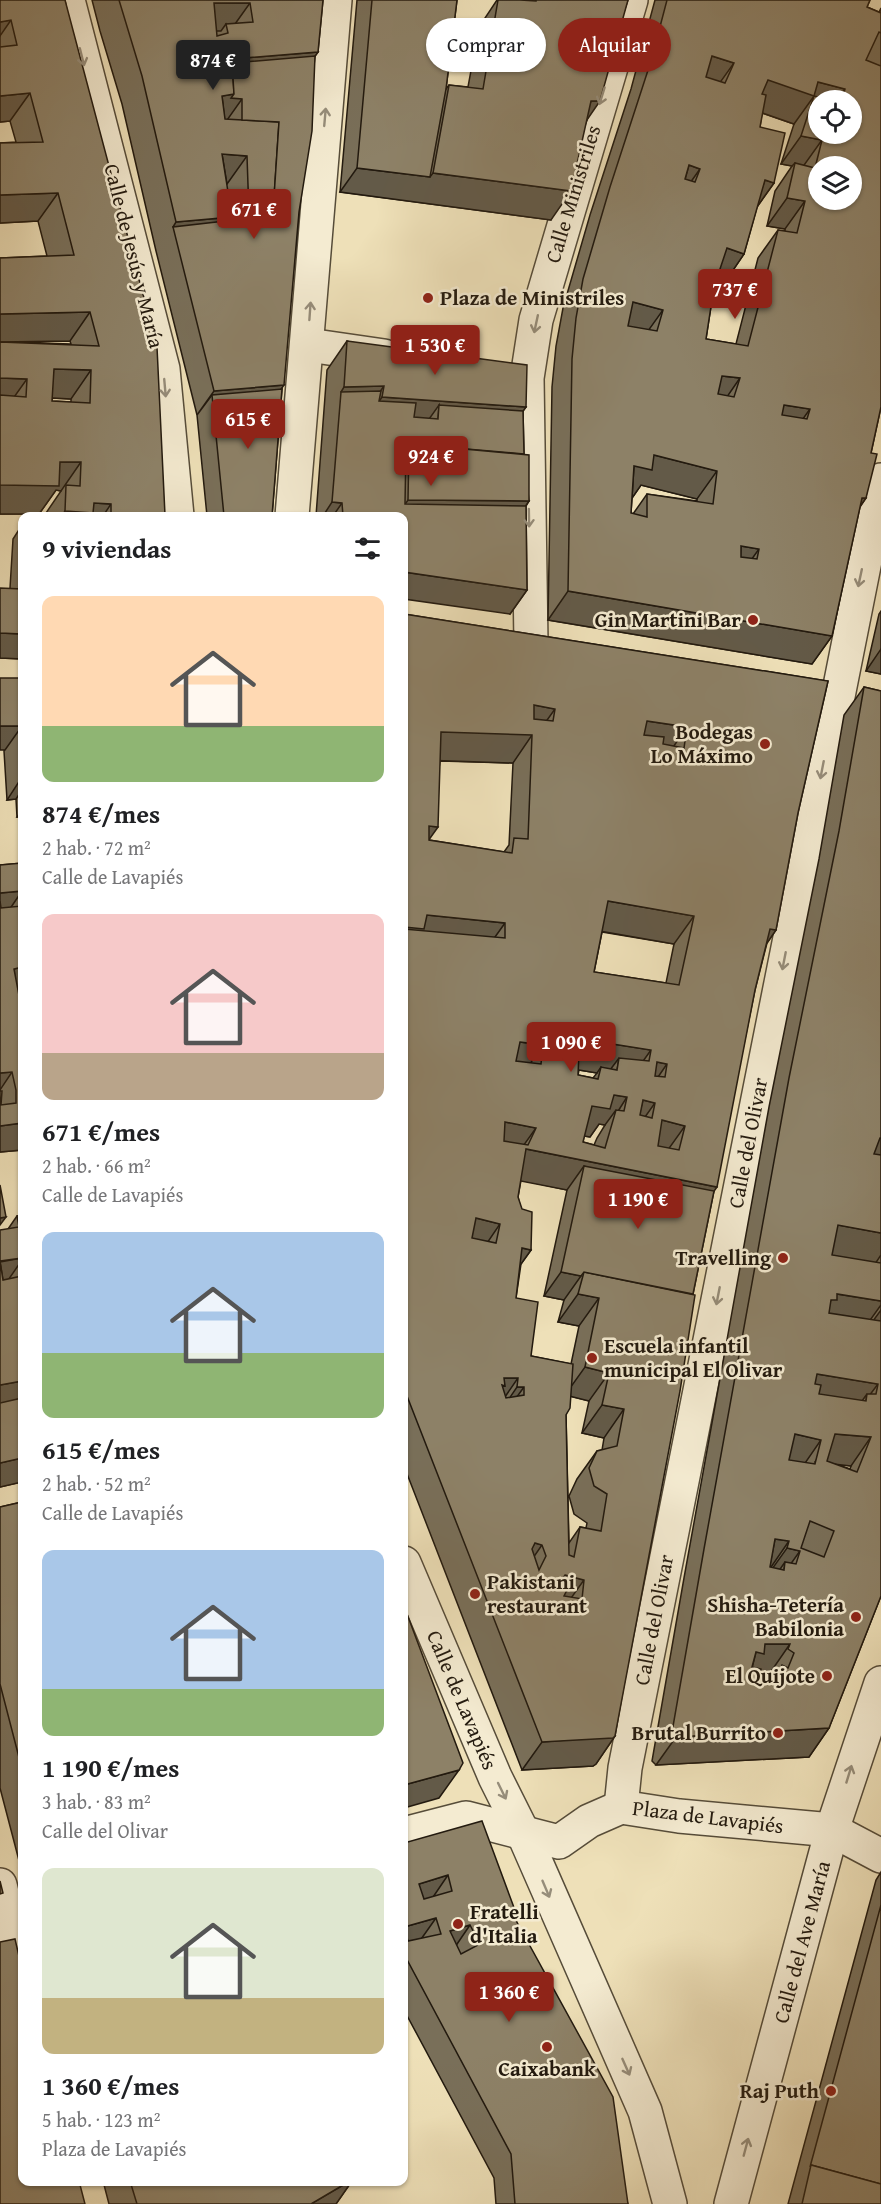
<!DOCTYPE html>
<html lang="es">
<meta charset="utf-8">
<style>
:root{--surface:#fff;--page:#f6f6f6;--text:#202124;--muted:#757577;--accent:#8f2418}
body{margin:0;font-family:"Gentium Book Plus",serif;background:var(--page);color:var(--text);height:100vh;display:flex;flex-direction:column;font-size:22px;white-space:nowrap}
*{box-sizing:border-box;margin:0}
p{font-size:20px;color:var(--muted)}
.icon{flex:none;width:33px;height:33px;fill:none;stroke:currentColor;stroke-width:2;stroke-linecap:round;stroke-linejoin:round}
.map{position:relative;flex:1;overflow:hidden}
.details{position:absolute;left:18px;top:512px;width:390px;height:1674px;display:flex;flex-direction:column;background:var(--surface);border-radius:12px;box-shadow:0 2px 4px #0004}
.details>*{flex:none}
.banner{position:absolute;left:426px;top:18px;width:364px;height:54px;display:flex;gap:12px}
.fabs{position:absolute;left:808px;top:90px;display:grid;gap:12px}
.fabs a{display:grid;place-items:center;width:54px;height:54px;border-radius:50%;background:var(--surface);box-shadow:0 2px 4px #0004;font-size:30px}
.price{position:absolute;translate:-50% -51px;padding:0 14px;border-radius:6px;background:var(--accent);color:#fff;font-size:20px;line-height:39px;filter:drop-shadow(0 2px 3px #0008)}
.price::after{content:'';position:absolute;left:50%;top:36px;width:18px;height:14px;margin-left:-9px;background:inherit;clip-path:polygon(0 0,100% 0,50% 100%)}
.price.on{background:#222;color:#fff}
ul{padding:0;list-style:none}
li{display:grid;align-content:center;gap:12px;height:318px;padding:0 24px}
li span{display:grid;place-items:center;height:186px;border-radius:12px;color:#555}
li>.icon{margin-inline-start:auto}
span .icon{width:108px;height:108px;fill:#fffc;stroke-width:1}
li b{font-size:26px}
h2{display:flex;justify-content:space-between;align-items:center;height:72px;padding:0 24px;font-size:26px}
.pill{padding:0 21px;border-radius:27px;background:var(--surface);box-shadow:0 2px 4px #0004;font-size:21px;line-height:54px}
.pill.on{background:var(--accent);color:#fff}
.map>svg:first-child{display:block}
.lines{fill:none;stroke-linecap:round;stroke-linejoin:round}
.street-casing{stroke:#564c39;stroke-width:36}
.street{stroke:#f4ebd1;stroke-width:33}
.wall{fill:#796f59;stroke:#231a0f;stroke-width:1.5;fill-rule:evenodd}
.shaded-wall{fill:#635a48;stroke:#231a0f;stroke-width:1.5}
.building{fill:#8d8167;stroke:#231a0f;stroke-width:1.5;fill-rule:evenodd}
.oneway{stroke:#968d7a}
.poi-dot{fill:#8f2418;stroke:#f4ebd1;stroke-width:2}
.labels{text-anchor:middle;stroke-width:5;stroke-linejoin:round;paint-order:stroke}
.street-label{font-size:21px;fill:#231a0f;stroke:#f4ebd1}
.poi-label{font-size:21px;font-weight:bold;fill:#231a0f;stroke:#f4ebd1;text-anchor:end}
</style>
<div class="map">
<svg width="881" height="2204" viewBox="0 0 881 2204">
<rect width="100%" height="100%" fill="#eee0b8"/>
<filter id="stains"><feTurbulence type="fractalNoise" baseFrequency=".00333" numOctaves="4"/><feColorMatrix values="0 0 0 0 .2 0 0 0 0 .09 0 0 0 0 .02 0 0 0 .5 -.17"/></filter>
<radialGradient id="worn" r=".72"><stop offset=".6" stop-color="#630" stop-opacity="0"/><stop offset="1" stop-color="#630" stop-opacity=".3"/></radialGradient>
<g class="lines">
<g class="street-casing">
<g id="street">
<polyline points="68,0 163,369 177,516"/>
<polyline points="308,345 384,356"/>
<polyline points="292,516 335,0"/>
<polyline points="531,643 527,378 536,320 631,0"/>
<polyline points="404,1563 495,1777 524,1835 645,2111 670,2204"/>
<polyline points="621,1807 625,1768 881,480"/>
<polyline points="404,1834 466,1818 559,1842 589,1821 621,1807 679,1816 832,1830 881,1856"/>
<polyline points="0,1885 22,1974"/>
<polyline points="731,2204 832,1830 881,1683"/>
</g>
</g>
<use href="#street" class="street"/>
</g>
<g class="wall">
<path d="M 0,0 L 65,0 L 165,516 L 29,516 L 30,515 L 46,515 L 46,513 L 61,491 L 56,490 L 39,514 L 0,514 L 0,258 L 47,256 L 38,221 L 0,223 L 0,143 L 16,142 L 10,121 L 0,122 ZM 70,341 L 71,344 L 9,342 ZM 52,398 L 71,399 L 71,402 L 52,401 Z"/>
<polygon points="92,0 323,0 318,52 315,56 299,212 282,389 272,516 207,516 197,415 156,251 122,104 100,31"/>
<polygon points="357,0 457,0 446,89 449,85 468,87 479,27 497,0 628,0 587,120 551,220 340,192"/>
<path d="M 655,0 L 870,0 L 867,7 L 879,12 L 881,8 L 881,407 L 871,453 L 866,498 L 860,507 L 832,636 L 812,664 L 548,620 L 552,387 L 556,346 L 563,308 L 590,215 L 631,89 ZM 819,100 L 852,100 L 819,134 ZM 762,113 L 794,124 L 781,164 L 792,166 L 775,191 L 767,226 L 785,229 L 785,231 L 778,230 L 758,258 L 736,344 L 706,339 L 714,287 L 717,280 L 725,282 L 744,254 L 757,207 L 774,183 L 760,127 ZM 641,485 L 697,499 L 697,501 L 647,494 L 633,514 L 631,513 L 632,498 Z"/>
<polygon points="347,341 526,407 523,411 524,454 529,501 526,506 527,590 510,614 404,516 316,516 327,370"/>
<polygon points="22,525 22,659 0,658 10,588 13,539"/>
<polygon points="881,611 881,674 866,671 879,614"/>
<path d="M 404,614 L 828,681 L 798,813 L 776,930 L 767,943 L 755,990 L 714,1191 L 693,1294 L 615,1736 L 596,1764 L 593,1766 L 522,1770 L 404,1466 ZM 440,761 L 513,763 L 509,845 L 504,852 L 429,840 ZM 602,932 L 674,944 L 666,983 L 594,972 ZM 579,1070 L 597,1073 L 593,1078 L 578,1075 ZM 599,1124 L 605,1125 L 597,1138 L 594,1145 L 583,1142 L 584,1136 L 590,1137 ZM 521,1180 L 567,1190 L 544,1296 L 564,1300 L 558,1322 L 579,1326 L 571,1364 L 531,1356 L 516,1298 L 521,1264 L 531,1250 L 518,1197 ZM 570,1396 L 589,1401 L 582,1433 L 604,1438 L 602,1450 L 597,1451 L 577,1479 L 569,1496 L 574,1514 L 587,1523 L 586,1528 L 580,1527 L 569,1543 L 566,1415 Z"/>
<polygon points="22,678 22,817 17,817 16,799 7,800 4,751"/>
<path d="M 864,687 L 881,691 L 881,1596 L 829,1728 L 809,1757 L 656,1765 L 652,1761 L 684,1578 L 769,1107 L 819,859 L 844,715 ZM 836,1464 L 851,1466 L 850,1469 ZM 760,1673 L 770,1673 L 769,1677 L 764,1679 L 760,1677 Z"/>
<polygon points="22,863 22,1150 0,1152 0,865"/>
<polygon points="22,1215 22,1482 0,1487 8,1229 17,1216"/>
<polygon points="22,1502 22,1872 0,1788 0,1507"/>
<polygon points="404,1843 516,1913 514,1916 628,2204 496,2204 494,2178 404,2010"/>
<polygon points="881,1872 881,2204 788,2204 876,1880"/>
<polygon points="103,2181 352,2181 336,2204 109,2204"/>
</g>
<g class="shaded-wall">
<polygon points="214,3 250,3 230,31 226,24 221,31 194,31"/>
<polygon points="11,20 0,36 0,22"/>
<polygon points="318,52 298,80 230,86 232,59"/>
<polygon points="712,56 734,63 714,91 693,85"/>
<polygon points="768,80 818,82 845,89 837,100 819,100 814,96 794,124 748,108"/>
<polygon points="30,93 10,121 0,122 0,96"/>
<polygon points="234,94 242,99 225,123 222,96"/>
<polygon points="591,101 600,101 580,130"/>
<polygon points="801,136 822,140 802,168 795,163 792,166 781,164"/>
<polygon points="222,154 247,156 227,184"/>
<polygon points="689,165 700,169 680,197"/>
<polygon points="357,168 430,177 433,173 571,191 551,220 340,192"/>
<polygon points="765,180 774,183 754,211"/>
<polygon points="58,193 38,221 0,223 0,195"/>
<polygon points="787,198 805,201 785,229 767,226"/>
<polygon points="273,212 253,240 229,243 249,214"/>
<polygon points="232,217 212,245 173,227 176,222"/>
<polygon points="727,248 744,254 725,282 707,276"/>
<polygon points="633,302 663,310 643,338 613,330"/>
<polygon points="90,312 70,341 0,342 0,314"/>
<polygon points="54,369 91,370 71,399 34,397"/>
<polygon points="722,376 740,378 720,407 703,404"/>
<polygon points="0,378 27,379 7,407 0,407"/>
<polygon points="284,385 267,409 212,395 197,415 214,391"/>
<polygon points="384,386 364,415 341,392 344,387"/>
<polygon points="382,397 526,407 506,435 438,419 439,405 422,429 363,426"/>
<polygon points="784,405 810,409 790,437 764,433"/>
<polygon points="654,455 717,471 697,499 641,485 632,498 634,466"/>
<polygon points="60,462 81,462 61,491 56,490 39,514 0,514 0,485"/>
<polygon points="862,498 866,498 846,526"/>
<polygon points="408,500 529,501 509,530 397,516"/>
<polygon points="332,502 342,503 333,516 323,516"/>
<polygon points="94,503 111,504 103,516 62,516 65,511"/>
<polygon points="111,514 165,515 165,516 109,516"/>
<polygon points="741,546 759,549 739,577"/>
<polygon points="404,572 527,590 510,614 404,599"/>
<polygon points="568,591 832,636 812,664 548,620"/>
<polygon points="0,633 22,634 22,659 0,658"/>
<polygon points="881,649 881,674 866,671"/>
<polygon points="534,705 555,709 535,737 532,735 513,763 422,760 441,732"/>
<polygon points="647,721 687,727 667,756 627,750"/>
<polygon points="0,726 22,726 5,750 0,750"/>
<polygon points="22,777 22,790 16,799 7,800"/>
<polygon points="22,810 22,817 17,817"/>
<polygon points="429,826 438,827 418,855"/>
<polygon points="22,891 3,919 0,920 0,893"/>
<polygon points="608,901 694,916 674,944 588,929"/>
<polygon points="427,915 505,923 485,951 404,957 404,927"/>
<polygon points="770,929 776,930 756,959"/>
<polygon points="22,967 22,983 16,992 14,969"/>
<polygon points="562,1036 651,1050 631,1078 617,1070 619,1058 607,1074 601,1067 597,1073 542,1064"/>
<polygon points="520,1042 543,1045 523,1074 500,1070"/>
<polygon points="657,1062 667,1064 647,1093"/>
<polygon points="12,1072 0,1090 0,1073"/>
<polygon points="614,1095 627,1097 615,1116 616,1110 605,1125 599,1124 590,1137 572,1134 592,1106"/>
<polygon points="643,1100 655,1103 635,1131"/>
<polygon points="662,1120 685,1126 665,1154 643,1149"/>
<polygon points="505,1122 536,1128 516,1156 486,1150"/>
<polygon points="22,1123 22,1150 0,1152 0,1126"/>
<polygon points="880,1138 881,1138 881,1170 860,1166"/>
<polygon points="526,1149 717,1187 697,1215 584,1166 567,1190 506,1178"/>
<polygon points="6,1217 0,1225 0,1218"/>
<polygon points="476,1218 500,1224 481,1252 456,1247"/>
<polygon points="838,1225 881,1233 881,1255 875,1264 818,1253"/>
<polygon points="522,1248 531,1250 511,1278"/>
<polygon points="22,1258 22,1260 4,1286 0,1262"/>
<polygon points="561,1272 581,1276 564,1300 544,1296"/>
<polygon points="578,1294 599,1298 579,1326 558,1322"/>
<polygon points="837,1294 881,1301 881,1305 863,1330 821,1323 831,1300"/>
<polygon points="881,1310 881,1325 862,1336"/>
<polygon points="585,1367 609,1373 589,1401 565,1395"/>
<polygon points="817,1374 878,1384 866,1400 867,1394 854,1412 797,1402"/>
<polygon points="504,1378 518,1378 498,1407 490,1407"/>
<polygon points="22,1381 22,1405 0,1410 0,1385"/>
<polygon points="517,1387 524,1387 504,1415 498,1415"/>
<polygon points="602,1405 624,1409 604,1438 582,1433"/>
<polygon points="795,1434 821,1440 801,1469 775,1463"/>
<polygon points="835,1434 871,1437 851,1466 815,1462"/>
<polygon points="22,1458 22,1482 0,1487 0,1463"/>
<polygon points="775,1539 789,1541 769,1570"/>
<polygon points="535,1543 542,1545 522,1574 515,1571"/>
<polygon points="787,1548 800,1551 780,1579 784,1570 785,1562 774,1578 767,1576"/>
<polygon points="565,1575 584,1580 564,1608 545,1604"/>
<polygon points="765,1644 790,1644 770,1673 751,1672 756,1652"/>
<polygon points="829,1728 809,1757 656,1765 676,1737"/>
<polygon points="615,1736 596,1764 593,1766 522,1770 542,1742"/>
<polygon points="459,1770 439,1798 404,1808 404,1785"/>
<polygon points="448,1875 431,1900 404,1908 419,1884"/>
<polygon points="436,1918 419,1942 404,1946 404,1927"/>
<polygon points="470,1925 453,1950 450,1931"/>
<polygon points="350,2181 352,2181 336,2204 311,2204"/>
</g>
<g class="building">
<path d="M 0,0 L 65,0 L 157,347 L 165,515 L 111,514 L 111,504 L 94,503 L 93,513 L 65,511 L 66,485 L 80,486 L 81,462 L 60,462 L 59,486 L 0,485 L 0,395 L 26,397 L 27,379 L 0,378 L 0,342 L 99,346 L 90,312 L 0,314 L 0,258 L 74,255 L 58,193 L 0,195 L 0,143 L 43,142 L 30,93 L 0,96 L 0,47 L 17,45 L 11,20 L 0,22 ZM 54,369 L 91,370 L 90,403 L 52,401 Z"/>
<path d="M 119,0 L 323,0 L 318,52 L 232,59 L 234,94 L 222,96 L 225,119 L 279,122 L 273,212 L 249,214 L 247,156 L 222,154 L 232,217 L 176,222 L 142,76 ZM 214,3 L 250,3 L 253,22 L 226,24 L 228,33 L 217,36 Z"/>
<polygon points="372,0 457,0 446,89 430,177 357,168"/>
<polygon points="498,0 520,0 536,1 536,0 628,0 600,101 591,101 571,191 433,173 449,85 483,89"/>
<path d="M 667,0 L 870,0 L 867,7 L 881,13 L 881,33 L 879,32 L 866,60 L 881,66 L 881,407 L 871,453 L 877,454 L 866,498 L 862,498 L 832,636 L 568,591 L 572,359 L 576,318 L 583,279 L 610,187 L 651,61 ZM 712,56 L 734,63 L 725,83 L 706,77 ZM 768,80 L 814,96 L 801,136 L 822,140 L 815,168 L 795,163 L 787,198 L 805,201 L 797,233 L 778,230 L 748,346 L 706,339 L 714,287 L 727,248 L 744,254 L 765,180 L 774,183 L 785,133 L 760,127 L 766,95 L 762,94 ZM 818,82 L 845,89 L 842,100 L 852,100 L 852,134 L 819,134 L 819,100 L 829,100 L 814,96 ZM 689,165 L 700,169 L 695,182 L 685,179 ZM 819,166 L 852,166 L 852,200 L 819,200 ZM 633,302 L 663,310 L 657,331 L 628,326 ZM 722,376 L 740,378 L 734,397 L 718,394 ZM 784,405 L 810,409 L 807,419 L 782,415 ZM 654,455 L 717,471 L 713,504 L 647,494 L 647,517 L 631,513 L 634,466 L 652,470 ZM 741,546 L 759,549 L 757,559 L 741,557 Z"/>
<polygon points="315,56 312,131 299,212 284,385 214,391 173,227 270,216 273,212 279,122 242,120 242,99 231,98 234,94 232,63"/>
<polygon points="347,341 527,365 526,407 382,397 384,386 344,387"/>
<polygon points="282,389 272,516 224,516 212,395"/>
<polygon points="381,391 379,401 416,403 414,417 438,419 439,405 523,411 524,454 409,444 406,448 405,504 526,506 527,590 404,572 404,516 343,516 342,503 332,502 341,392"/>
<polygon points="409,444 529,455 529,501 408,500"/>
<polygon points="30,515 62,516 30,516"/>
<polygon points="0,588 22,589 22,634 0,633"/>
<path d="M 404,614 L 828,681 L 798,813 L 776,930 L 770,929 L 755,990 L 717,1187 L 526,1149 L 518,1197 L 522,1209 L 532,1212 L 531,1250 L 522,1248 L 516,1298 L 538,1302 L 531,1356 L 573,1364 L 570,1408 L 566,1415 L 569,1555 L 574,1557 L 580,1527 L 601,1531 L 607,1494 L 594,1486 L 589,1468 L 597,1451 L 617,1446 L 624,1409 L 602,1405 L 609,1373 L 585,1367 L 599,1298 L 578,1294 L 584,1272 L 695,1295 L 680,1391 L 615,1736 L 613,1738 L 542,1742 L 407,1396 L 404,1378 L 404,929 L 505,938 L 505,923 L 427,915 L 424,929 L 404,927 ZM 534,705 L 555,709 L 553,721 L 534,719 ZM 647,721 L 687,727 L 684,748 L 663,744 L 664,737 L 644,735 ZM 441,732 L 532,735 L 528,839 L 514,838 L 512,853 L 429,840 L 429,826 L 438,827 ZM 608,901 L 694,916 L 679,985 L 594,972 ZM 562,1036 L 651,1050 L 649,1061 L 619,1058 L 617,1070 L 601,1067 L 598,1079 L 578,1075 L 579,1052 L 560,1049 ZM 520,1042 L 543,1045 L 541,1064 L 516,1061 ZM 657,1062 L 667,1064 L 665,1077 L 655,1076 ZM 614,1095 L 627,1097 L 624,1111 L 616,1110 L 605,1148 L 583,1142 L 592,1106 L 610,1109 ZM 643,1100 L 655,1103 L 652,1118 L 640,1115 ZM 662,1120 L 685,1126 L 679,1150 L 658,1146 ZM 505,1122 L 536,1128 L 528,1145 L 504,1141 ZM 476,1218 L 500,1224 L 496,1243 L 472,1238 ZM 504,1378 L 518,1378 L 517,1387 L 524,1387 L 524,1395 L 506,1398 L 502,1385 L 505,1386 ZM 535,1543 L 542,1545 L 546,1556 L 539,1570 L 532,1549 ZM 565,1575 L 584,1580 L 582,1599 L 564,1596 L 567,1590 L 558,1585 Z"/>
<rect x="0" y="678" width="22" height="48"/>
<path d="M 864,687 L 881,691 L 881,1138 L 880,1138 L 874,1154 L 881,1155 L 881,1233 L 838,1225 L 832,1255 L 881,1263 L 881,1301 L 837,1294 L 837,1300 L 831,1300 L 829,1313 L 881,1321 L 881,1596 L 829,1728 L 676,1737 L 672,1732 L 704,1549 L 789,1078 L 839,831 ZM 817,1374 L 878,1384 L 876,1394 L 867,1394 L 866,1401 L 819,1394 L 821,1385 L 815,1384 ZM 795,1434 L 821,1440 L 815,1464 L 789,1460 ZM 835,1434 L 871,1437 L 857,1472 L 827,1461 ZM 810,1521 L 834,1531 L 824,1557 L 801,1548 ZM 775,1539 L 789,1541 L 787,1548 L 800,1551 L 796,1564 L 785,1562 L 784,1570 L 770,1567 ZM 765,1644 L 790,1644 L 788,1649 L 794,1653 L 788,1668 L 782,1665 L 778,1675 L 764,1679 L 760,1677 L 761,1669 L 752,1667 L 756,1652 L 764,1654 Z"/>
<polygon points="22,863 22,891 0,893 0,865"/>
<polygon points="0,901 1,908 22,906 22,967 14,969 21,1006 22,1006 22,1123 0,1126 0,1091 2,1091 1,1105 16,1103 16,1090 12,1072 0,1073"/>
<polygon points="584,1166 714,1191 693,1294 584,1272 581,1276 561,1272"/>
<polygon points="0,1185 6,1217 0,1218"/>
<polygon points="22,1215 22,1258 0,1261 3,1280 22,1276 22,1335 20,1336 22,1347 22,1381 0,1385 0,1230 19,1227 17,1216"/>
<polygon points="22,1398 22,1458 0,1463 0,1403"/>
<polygon points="22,1502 22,1769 0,1684 0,1507"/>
<polygon points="404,1606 463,1763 459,1770 404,1785"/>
<path d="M 482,1821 L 516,1913 L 513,1915 L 613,2097 L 628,2204 L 515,2204 L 511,2154 L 404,1954 L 404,1905 L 405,1904 L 404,1898 L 404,1843 ZM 448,1875 L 452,1891 L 424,1899 L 419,1884 ZM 436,1918 L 441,1934 L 408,1941 L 404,1927 ZM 470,1925 L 480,1944 L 461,1954 L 450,1931 Z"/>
<polygon points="0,1881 3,1893 0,1894"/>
<polygon points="881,1905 881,2184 811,2165 810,2167"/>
<polygon points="15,1939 22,1969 22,2181 79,2181 85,2204 0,2204 0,1942"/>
<polygon points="811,2165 881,2184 881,2204 802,2204"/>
<polygon points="130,2181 350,2181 311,2204 137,2204"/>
</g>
<defs><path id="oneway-shaft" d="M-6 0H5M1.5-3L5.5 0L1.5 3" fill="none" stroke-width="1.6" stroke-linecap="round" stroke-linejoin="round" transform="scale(1.5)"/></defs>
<g class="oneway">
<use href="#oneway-shaft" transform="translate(82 57) rotate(76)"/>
<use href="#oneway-shaft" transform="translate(602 96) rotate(107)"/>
<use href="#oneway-shaft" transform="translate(325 117) rotate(-85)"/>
<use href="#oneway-shaft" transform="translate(310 311) rotate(-86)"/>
<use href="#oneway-shaft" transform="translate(536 324) rotate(102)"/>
<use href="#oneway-shaft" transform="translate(165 388) rotate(85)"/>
<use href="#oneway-shaft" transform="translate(529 518) rotate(89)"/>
<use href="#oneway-shaft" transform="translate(860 578) rotate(102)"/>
<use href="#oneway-shaft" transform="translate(822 770) rotate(101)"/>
<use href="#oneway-shaft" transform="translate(784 961) rotate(101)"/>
<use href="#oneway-shaft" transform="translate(718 1296) rotate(101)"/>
<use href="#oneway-shaft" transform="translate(849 1774) rotate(-73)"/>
<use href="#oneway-shaft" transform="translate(502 1791) rotate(64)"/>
<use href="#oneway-shaft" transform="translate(546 1889) rotate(67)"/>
<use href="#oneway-shaft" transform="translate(626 2067) rotate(66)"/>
<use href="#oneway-shaft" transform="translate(746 2147) rotate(-75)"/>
</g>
<g class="poi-dot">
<circle cx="428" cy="298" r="6"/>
<circle cx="753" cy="620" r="6"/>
<circle cx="765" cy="744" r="6"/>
<circle cx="783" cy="1258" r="6"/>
<circle cx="592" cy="1358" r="6"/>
<circle cx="475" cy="1594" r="6"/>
<circle cx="856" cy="1617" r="6"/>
<circle cx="827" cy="1676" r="6"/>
<circle cx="778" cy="1733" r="6"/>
<circle cx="458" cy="1924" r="6"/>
<circle cx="547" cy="2047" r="6"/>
<circle cx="831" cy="2091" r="6"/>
</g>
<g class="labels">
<g class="street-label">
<text transform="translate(573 194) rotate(-73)" y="7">Calle Ministriles</text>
<text transform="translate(134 256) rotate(76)" y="7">Calle de Jesús y María</text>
<text transform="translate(748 1143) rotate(-79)" y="7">Calle del Olivar</text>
<text transform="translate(654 1620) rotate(-79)" y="7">Calle del Olivar</text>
<text transform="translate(462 1700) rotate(67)" y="7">Calle de Lavapiés</text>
<text transform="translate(708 1817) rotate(7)" y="7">Plaza de Lavapiés</text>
<text transform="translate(802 1942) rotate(-75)" y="7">Calle del Ave María</text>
</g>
<g class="poi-label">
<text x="440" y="305" text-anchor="start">Plaza de Ministriles</text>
<text x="741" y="627">Gin Martini Bar</text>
<text x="753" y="739">Bodegas<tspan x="753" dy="24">Lo Máximo</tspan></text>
<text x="771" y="1265">Travelling</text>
<text x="604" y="1353" text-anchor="start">Escuela infantil<tspan x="604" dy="24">municipal El Olivar</tspan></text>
<text x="487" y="1589" text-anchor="start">Pakistani<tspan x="487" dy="24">restaurant</tspan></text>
<text x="844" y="1612">Shisha-Tetería<tspan x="844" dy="24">Babilonia</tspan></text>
<text x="815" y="1683">El Quijote</text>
<text x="766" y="1740">Brutal Burrito</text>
<text x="470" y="1919" text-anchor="start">Fratelli<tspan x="470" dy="24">d'Italia</tspan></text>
<text x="547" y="2076" text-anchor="middle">Caixabank</text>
<text x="819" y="2098">Raj Puth</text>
</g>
</g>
<rect width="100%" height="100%" filter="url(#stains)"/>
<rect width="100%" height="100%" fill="url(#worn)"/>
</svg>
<div class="fabs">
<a><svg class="icon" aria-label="locate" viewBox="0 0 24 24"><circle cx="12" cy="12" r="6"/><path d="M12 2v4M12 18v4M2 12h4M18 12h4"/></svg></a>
<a><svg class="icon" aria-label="layers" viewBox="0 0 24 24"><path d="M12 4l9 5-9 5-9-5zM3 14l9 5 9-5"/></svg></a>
</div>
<b class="price on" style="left:213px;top:91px">874 €</b>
<b class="price" style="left:254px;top:240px">671 €</b>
<b class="price" style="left:735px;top:320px">737 €</b>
<b class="price" style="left:435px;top:376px">1 530 €</b>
<b class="price" style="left:248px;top:450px">615 €</b>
<b class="price" style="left:431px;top:487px">924 €</b>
<b class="price" style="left:571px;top:1073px">1 090 €</b>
<b class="price" style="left:638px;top:1230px">1 190 €</b>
<b class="price" style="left:509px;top:2023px">1 360 €</b>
<div class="banner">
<a class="pill">Comprar</a>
<a class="pill on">Alquilar</a>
</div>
<section class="details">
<h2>9 viviendas<svg class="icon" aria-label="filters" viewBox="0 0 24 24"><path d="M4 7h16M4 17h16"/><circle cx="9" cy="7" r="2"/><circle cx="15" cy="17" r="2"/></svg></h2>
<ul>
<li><span style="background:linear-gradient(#ffd9b3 70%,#8fb573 0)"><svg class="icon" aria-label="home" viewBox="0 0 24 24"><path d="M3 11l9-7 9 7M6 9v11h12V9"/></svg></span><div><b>874 €/mes</b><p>2 hab. · 72 m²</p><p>Calle de Lavapiés</p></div></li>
<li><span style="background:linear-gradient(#f6c9c9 75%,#b9a48a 0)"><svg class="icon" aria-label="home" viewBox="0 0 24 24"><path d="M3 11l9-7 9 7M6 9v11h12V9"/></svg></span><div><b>671 €/mes</b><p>2 hab. · 66 m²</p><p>Calle de Lavapiés</p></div></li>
<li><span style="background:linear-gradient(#a9c7e8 65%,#8fb573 0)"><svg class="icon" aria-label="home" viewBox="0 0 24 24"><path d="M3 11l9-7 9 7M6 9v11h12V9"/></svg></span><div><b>615 €/mes</b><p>2 hab. · 52 m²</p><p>Calle de Lavapiés</p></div></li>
<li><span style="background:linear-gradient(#a9c7e8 75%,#8fb573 0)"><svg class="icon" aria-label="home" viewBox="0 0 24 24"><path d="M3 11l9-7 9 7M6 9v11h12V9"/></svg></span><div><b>1 190 €/mes</b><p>3 hab. · 83 m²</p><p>Calle del Olivar</p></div></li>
<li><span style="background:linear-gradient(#dfe7d0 70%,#c2b280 0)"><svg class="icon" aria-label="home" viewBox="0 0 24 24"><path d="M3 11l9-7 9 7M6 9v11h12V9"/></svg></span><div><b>1 360 €/mes</b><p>5 hab. · 123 m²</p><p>Plaza de Lavapiés</p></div></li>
</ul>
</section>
</div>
